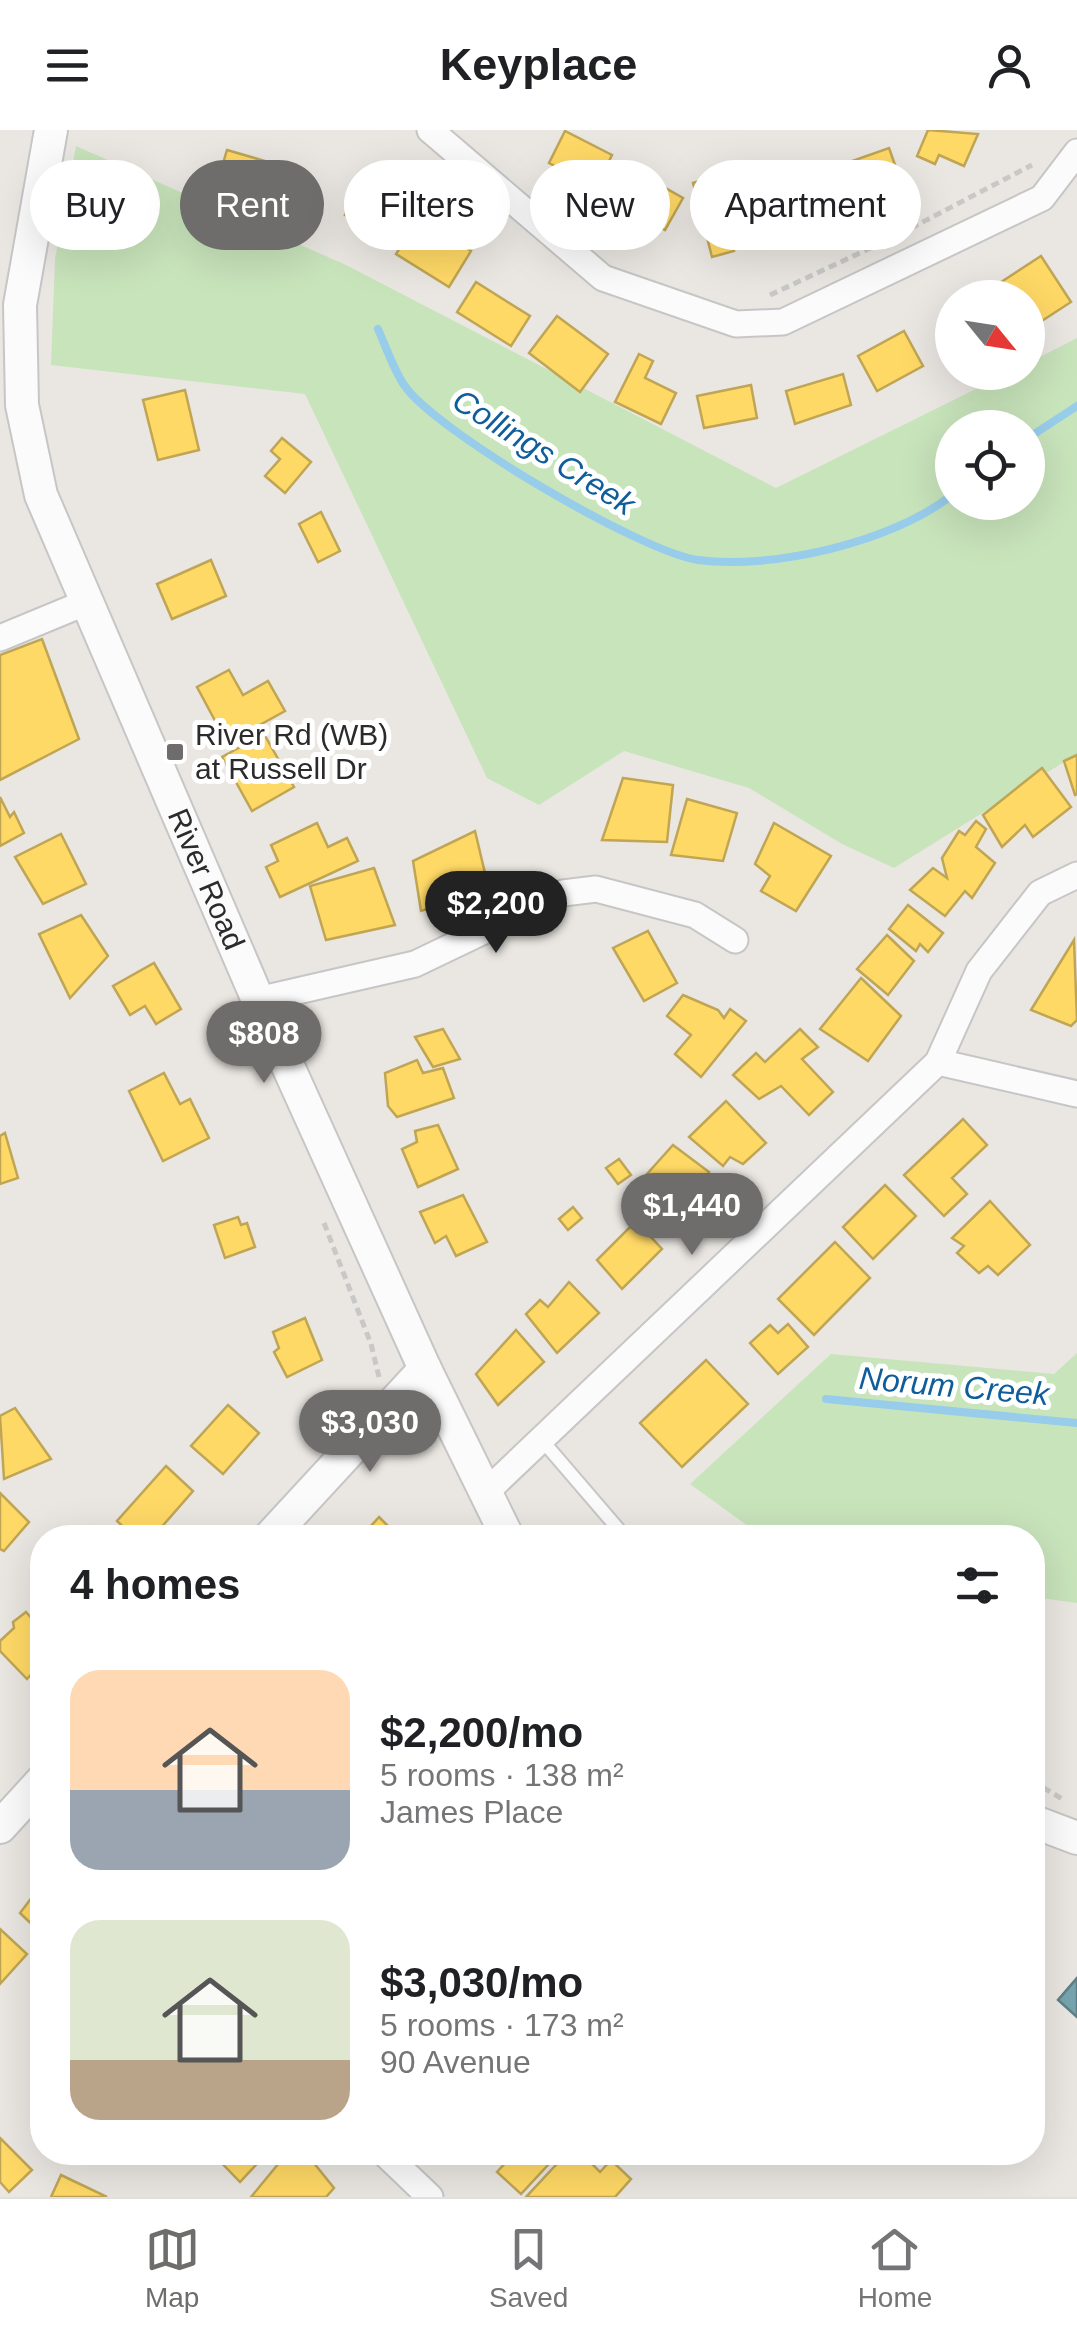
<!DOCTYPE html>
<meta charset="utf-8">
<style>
:root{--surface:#fff;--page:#f2f2f2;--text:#202124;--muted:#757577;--line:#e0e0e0;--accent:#6e6d6b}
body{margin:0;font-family:Helvetica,sans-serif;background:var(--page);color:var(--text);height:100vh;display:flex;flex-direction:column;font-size:38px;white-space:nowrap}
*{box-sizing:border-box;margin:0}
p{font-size:32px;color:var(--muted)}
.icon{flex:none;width:55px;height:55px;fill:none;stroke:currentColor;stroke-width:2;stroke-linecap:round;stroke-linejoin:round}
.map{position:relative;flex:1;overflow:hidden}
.panel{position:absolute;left:30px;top:1395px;width:1015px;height:640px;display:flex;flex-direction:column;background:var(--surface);border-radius:40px;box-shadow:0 10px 40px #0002}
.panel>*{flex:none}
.top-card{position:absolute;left:30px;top:30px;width:1018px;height:90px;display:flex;gap:20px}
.needle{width:65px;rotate:120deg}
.controls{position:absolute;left:935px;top:150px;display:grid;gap:20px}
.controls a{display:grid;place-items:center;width:110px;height:110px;border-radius:50%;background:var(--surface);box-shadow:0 10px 40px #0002;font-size:50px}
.price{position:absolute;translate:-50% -85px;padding:0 22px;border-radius:35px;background:var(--accent);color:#fff;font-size:32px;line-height:65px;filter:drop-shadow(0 2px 5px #0008)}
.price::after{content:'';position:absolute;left:50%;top:60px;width:30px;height:22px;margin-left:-15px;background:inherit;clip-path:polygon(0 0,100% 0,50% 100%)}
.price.active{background:#222;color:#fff}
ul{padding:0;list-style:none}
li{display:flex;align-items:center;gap:30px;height:250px;padding:0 40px}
li span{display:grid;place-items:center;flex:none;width:280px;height:200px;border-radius:30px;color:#555}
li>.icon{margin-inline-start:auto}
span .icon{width:120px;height:120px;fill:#fffc;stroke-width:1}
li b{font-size:42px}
h2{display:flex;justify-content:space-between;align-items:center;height:120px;padding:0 40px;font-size:42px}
.pill{padding:0 35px;border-radius:45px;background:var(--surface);box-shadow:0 10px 40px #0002;font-size:35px;line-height:90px}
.pill.active{background:var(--accent);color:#fff}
header{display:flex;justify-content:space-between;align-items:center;height:130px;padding:0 40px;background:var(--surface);font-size:45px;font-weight:600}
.dock{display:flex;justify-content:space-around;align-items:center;height:140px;border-top:2px solid var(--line);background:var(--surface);font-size:28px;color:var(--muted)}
.dock a{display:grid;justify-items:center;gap:5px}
.dock .active{color:var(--accent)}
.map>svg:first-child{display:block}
.green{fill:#c8e4bb;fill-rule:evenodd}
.homes{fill:#ffd966;stroke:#bfa554;stroke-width:2.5}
.public{fill:#76a5af;stroke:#608087;stroke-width:2.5}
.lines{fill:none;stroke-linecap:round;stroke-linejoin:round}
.stream{stroke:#97ccea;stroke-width:8}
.service-casing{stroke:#c7c6c6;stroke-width:16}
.minor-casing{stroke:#c7c6c6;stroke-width:29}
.tertiary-casing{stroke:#c7c6c6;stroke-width:36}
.path{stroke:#c8c8c7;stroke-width:5;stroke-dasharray:8 5;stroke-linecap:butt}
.service{stroke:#fcfbfb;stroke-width:12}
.minor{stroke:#fcfbfb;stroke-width:25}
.tertiary{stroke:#fcfbfb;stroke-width:32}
.poi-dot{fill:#6e6d6b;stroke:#fff;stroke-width:4}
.labels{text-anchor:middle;stroke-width:10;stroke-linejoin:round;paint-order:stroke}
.poi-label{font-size:30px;fill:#2b2b2b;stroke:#fff;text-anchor:start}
.street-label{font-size:30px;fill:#2b2b2b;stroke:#fff}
.water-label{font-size:32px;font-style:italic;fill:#0f5e9b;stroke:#fff}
</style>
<header><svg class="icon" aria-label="menu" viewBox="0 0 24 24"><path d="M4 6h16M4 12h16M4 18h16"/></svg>Keyplace<svg class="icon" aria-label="person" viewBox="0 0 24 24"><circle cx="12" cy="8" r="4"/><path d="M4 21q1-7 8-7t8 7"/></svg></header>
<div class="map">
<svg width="1077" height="2067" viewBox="0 0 1077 2067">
<rect width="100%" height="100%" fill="#eae7e2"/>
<g class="green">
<path d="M 76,16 L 346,135 L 776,358 L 1008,243 L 1028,242 L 1028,233 L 1077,208 L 1077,624 L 894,738 L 842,714 L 749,658 L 624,621 L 539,675 L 487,648 L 305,264 L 51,235 L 55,129 ZM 952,298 L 1028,298 L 1028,372 L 952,372 Z"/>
<polygon points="1077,1223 1077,1473 1033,1467 1032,1408 763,1407 690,1354 831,1224 1054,1244"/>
</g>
<g class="homes">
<polygon points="928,0 978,4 964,36 939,25 935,34 917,26"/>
<polygon points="565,1 612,25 596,57 549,33"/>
<polygon points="889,18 906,66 884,73 878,57 850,67 838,36"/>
<polygon points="227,20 296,40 289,65 245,52 238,78 212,70"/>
<polygon points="632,39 683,68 665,100 614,71"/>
<polygon points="734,42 750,103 730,108 734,121 712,127 693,53"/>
<polygon points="364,45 407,64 389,105 345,85"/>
<polygon points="831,66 840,98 780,115 771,82"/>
<polygon points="418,89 471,121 449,157 396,124"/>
<polygon points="1041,126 1071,172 1028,200 1028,168 1003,168 995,156"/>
<polygon points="476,152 530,186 511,216 457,182"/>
<polygon points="557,186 608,224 580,262 529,223"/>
<polygon points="904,201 923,236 877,261 858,226"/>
<polygon points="639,224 653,231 645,248 676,263 661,294 615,272"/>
<polygon points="843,244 851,275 795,294 786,261"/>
<polygon points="751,255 757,288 704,298 697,266"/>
<polygon points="185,260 199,320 158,330 143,270"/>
<polygon points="282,308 311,332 285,363 265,346 280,329 271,321"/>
<polygon points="321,382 340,421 318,432 299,394"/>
<polygon points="211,430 226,466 172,489 157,454"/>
<polygon points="42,509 79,609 0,650 0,525"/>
<polygon points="229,540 243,565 268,551 285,581 227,613 197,557"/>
<polygon points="264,604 294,657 252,681 222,627"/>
<polygon points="1077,625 1077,664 1075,665 1064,631"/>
<polygon points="1042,638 1071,677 1033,707 1025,695 1002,717 983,685"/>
<polygon points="623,648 673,655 667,712 602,710"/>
<polygon points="0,667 10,687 14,682 24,703 0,716"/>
<polygon points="687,669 737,683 723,731 671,725"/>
<polygon points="976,691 986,699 976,717 995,733 972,768 965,761 945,786 910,760 933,738 947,748 942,728 959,701 965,705"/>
<polygon points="317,693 328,717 347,708 358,731 280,767 266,737 278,731 271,715"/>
<polygon points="774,693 831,726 796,781 761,761 770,746 755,734"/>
<polygon points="475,701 489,760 421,781 413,731"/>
<polygon points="61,704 86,754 43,774 15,727"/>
<polygon points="374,738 395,795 326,810 310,756"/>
<polygon points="908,775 943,803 928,822 920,814 916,821 889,799"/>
<polygon points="81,785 108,826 70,868 39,804"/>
<polygon points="648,801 677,853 644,871 613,818"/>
<polygon points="887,805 914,831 888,865 857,839"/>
<polygon points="1074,810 1077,890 1071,896 1031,880"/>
<polygon points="154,833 181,879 156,894 145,876 130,885 113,856"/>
<polygon points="861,848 901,886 868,931 820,899"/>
<polygon points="683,865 718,880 724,888 730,879 746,891 701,947 675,924 691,905 667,886"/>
<polygon points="443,899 460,929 433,937 415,907"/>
<polygon points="800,899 818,917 802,929 833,962 809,985 781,956 759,969 733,945 756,923 765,932"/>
<polygon points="417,930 423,943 443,938 454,968 397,987 388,976 385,943"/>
<polygon points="164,943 180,974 190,969 209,1008 163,1031 129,961"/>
<polygon points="726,971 766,1013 743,1034 730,1027 723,1036 689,1007"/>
<polygon points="963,989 987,1015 952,1048 967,1064 944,1086 904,1045"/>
<polygon points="438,995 458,1039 418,1057 402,1019 417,1012 415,1001"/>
<polygon points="5,1003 18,1048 0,1054 0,1006"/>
<polygon points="673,1015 709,1042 688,1074 647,1044"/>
<polygon points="619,1029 631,1045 618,1054 606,1038"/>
<polygon points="885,1055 916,1086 873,1129 843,1097"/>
<polygon points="463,1065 487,1112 456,1126 446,1106 435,1113 420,1082"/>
<polygon points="990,1071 1030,1115 998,1145 988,1136 979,1143 957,1123 964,1116 952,1108"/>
<polygon points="573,1077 582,1088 568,1100 559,1089"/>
<polygon points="238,1087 241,1095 247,1093 255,1117 225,1128 214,1095"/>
<polygon points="636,1091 662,1119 622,1159 597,1130"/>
<polygon points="835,1112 870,1148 814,1205 778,1169"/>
<polygon points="569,1152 599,1183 557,1223 526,1184 540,1170 548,1177"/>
<polygon points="305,1188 322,1230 287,1247 274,1222 279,1218 273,1202"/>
<polygon points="788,1194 808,1217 778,1244 750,1213 770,1195 778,1203"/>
<polygon points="516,1200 544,1232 498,1275 476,1244"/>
<polygon points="706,1230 748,1274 682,1337 640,1293"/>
<polygon points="228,1275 259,1303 223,1344 191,1316"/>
<polygon points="15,1278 51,1329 4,1349 0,1286"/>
<polygon points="166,1336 193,1361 152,1408 135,1408 117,1391"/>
<polygon points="0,1363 29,1392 4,1421 0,1419"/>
<polygon points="379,1387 400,1408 360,1408"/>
<polygon points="26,1482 42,1500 42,1532 27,1549 0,1521 0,1511 14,1498 13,1492"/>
<polygon points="42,1754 42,1804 20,1783"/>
<polygon points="0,1799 27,1824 0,1854"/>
<polygon points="0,2008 32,2040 9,2062 0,2052"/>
<polygon points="211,2022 268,2022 240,2052"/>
<polygon points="288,2022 305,2022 334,2058 326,2067 251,2067"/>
<polygon points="490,2022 560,2022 521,2064 497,2042 508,2030 504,2026 499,2031"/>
<polygon points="568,2022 580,2022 600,2042 611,2030 631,2049 615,2067 526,2067"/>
<polygon points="61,2045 107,2067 51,2067"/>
</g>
<polygon class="public" points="1077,1848 1077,1887 1058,1870"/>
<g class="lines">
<g class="stream">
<path d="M 378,199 C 386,217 393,238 404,255 C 435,301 641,422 698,430 C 772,440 893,412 952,365"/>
<polyline points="1028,308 1077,276"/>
<polyline points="826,1269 1077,1293"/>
</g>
<g class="service-casing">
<polyline id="service" points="541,1309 626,1408"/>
</g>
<g class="minor-casing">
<g id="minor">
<polyline points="430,0 603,148 736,194 783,192 1042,68 1077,22"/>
<polyline points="0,508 87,472"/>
<polyline points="258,870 415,834 563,763 596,759 695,785 735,810"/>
<polyline points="938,932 1077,964"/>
<polyline points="485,1363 938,932 979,841 1040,763 1077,745"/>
<polyline points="383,2022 430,2067"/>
</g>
</g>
<g class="tertiary-casing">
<g id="tertiary">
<path id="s1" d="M 51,0 L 20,175 L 22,275 L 41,365 L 258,870 L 425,1239 L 508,1408"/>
<polyline points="269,1408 425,1239"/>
<polyline points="1032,1691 1077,1708"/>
<polyline points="0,1697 42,1651"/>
</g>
</g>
<g class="path">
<polyline points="770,165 892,108 1032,35"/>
<polyline points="324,1093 371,1214 379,1247"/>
<polyline points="460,1397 466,1408"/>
<polyline points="1032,1651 1064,1670"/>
</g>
<use href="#service" class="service"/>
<use href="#minor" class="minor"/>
<use href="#tertiary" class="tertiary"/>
</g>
<rect class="poi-dot" x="165" y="612" width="20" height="20" rx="5"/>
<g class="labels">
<g class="poi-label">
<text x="195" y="615">River Rd (WB)<tspan x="195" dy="34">at Russell Dr</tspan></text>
</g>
<g class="street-label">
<text dy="10" stroke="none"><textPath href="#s1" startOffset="788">River Road</textPath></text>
</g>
<g class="water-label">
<text transform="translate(544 322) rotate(32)" y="11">Collings Creek</text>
<text transform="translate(954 1256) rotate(5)" y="11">Norum Creek</text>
</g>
</g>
</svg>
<div class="controls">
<a><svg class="needle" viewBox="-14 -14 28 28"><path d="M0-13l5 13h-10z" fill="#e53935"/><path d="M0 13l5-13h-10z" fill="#757577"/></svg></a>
<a><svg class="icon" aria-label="locate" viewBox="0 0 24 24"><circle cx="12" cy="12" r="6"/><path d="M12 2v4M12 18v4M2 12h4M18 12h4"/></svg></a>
</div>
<b class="price active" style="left:496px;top:826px">$2,200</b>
<b class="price" style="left:264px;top:956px">$808</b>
<b class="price" style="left:692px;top:1128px">$1,440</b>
<b class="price" style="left:370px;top:1345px">$3,030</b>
<div class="top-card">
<a class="pill">Buy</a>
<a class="pill active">Rent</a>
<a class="pill">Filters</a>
<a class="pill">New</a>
<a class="pill">Apartment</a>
</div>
<section class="panel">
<h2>4 homes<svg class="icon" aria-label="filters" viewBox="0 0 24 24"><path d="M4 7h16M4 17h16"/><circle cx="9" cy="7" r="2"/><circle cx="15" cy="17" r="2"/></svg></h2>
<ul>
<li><span style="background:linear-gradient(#ffd9b3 60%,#9aa5b1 0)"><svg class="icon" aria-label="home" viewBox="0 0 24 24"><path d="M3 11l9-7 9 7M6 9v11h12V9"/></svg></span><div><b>$2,200/mo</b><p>5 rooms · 138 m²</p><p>James Place</p></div></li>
<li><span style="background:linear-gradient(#dfe7d0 70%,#b9a48a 0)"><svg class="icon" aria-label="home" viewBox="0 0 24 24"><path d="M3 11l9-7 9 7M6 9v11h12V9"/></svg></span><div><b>$3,030/mo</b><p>5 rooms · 173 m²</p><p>90 Avenue</p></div></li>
</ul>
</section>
</div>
<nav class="dock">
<a class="active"><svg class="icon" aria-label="map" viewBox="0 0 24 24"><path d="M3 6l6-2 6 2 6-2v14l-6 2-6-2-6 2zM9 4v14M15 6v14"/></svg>Map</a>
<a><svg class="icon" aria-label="saved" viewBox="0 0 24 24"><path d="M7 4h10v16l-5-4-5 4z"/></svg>Saved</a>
<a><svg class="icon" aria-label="home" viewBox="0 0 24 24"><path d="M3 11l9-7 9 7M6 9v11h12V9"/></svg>Home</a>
</nav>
